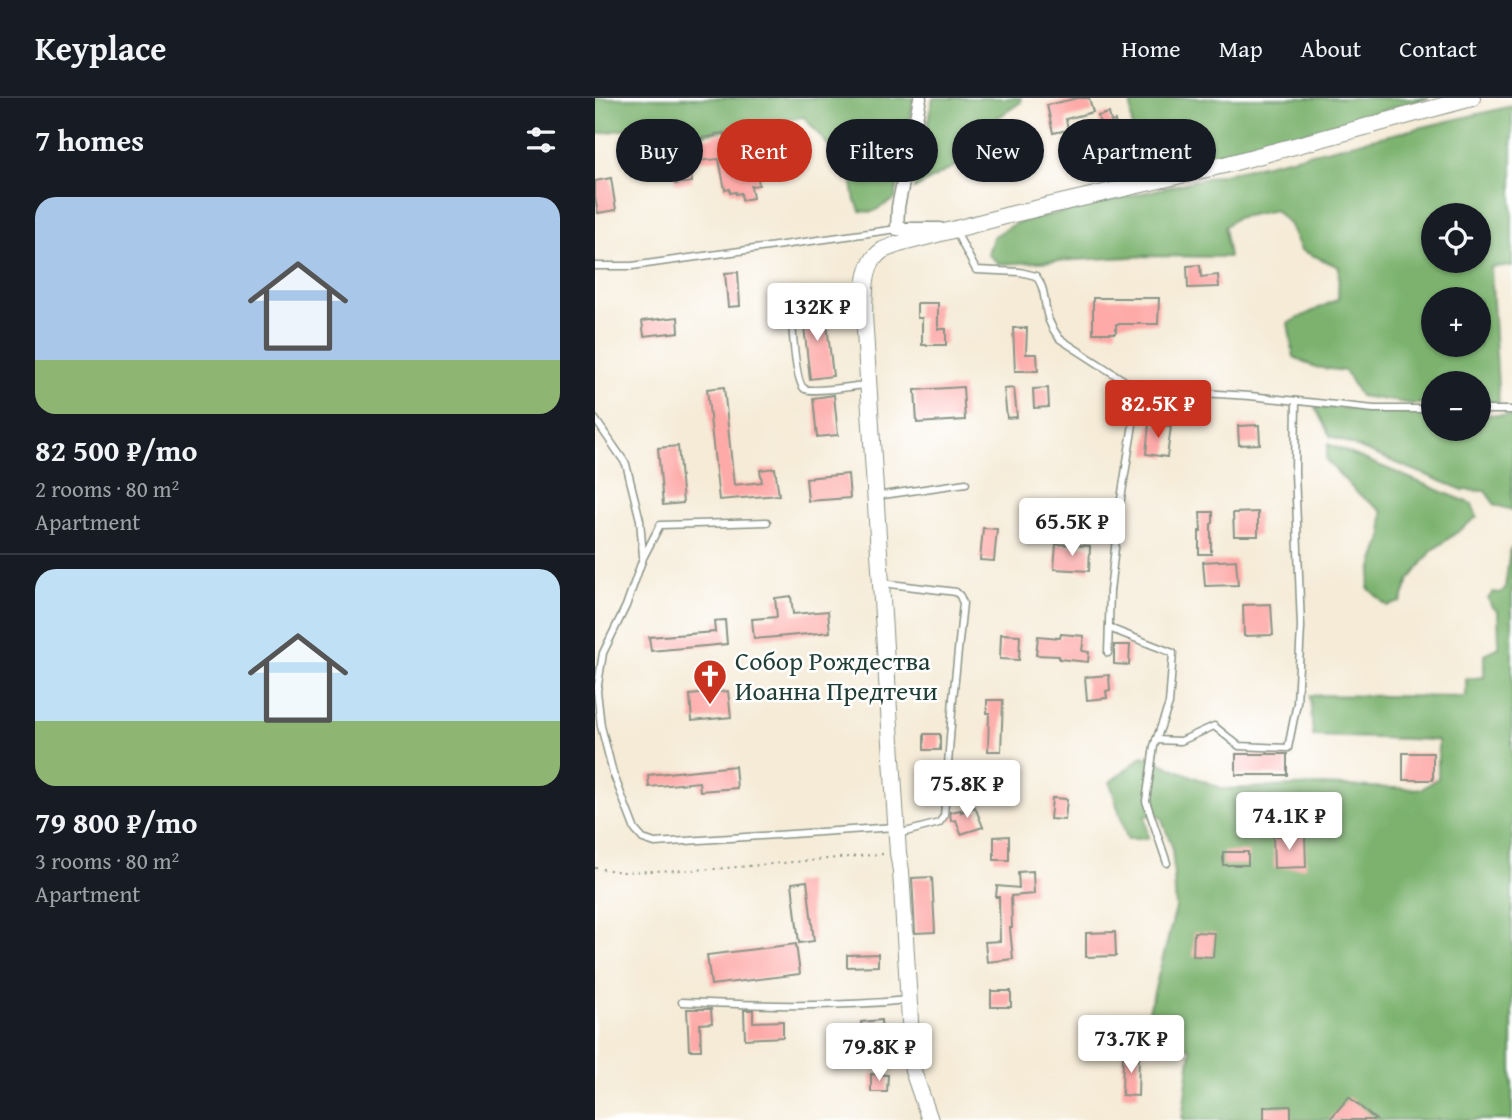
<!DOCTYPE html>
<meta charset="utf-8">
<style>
:root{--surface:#171b24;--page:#242831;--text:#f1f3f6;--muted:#9ea1a6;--line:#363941;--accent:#c8321e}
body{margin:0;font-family:"Gentium Book Plus",serif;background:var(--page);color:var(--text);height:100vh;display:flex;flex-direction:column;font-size:26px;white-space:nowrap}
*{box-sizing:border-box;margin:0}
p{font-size:23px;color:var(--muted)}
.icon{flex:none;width:38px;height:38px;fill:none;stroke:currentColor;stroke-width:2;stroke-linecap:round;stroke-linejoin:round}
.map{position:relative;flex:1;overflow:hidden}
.details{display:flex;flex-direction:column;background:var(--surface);width:595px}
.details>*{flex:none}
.hud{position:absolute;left:21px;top:21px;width:665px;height:63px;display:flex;gap:14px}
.buttons{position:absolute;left:826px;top:105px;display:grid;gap:14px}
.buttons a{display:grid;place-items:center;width:70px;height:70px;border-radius:50%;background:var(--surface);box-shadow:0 2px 5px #0004;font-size:35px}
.price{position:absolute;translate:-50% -60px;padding:0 16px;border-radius:7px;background:#fff;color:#222;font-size:23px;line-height:46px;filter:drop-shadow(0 2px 4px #0008)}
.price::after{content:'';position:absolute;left:50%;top:42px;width:21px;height:16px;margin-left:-10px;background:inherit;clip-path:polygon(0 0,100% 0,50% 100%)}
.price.active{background:var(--accent);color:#fff}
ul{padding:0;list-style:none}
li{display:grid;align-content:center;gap:14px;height:371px;padding:0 35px}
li+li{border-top:2px solid var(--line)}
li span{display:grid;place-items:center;height:217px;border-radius:21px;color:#555}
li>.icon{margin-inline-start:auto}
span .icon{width:126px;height:126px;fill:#fffc;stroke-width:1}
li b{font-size:30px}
h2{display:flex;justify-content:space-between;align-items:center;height:84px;padding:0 35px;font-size:30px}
.tag{padding:0 24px;border-radius:32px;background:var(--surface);box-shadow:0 2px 5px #0004;font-size:24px;line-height:63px}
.tag.active{background:var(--accent);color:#fff}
header{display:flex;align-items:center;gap:42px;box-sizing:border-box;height:98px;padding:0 35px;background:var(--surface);border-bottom:2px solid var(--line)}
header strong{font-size:33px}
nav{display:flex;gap:38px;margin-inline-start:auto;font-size:24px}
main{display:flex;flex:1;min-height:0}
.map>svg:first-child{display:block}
.forest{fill:#7cb26e;stroke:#4e7851;stroke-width:2;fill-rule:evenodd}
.building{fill:#fdaaa8}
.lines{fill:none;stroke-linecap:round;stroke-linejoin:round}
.service-casing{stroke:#8a9486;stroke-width:9}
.minor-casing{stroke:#8a9486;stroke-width:15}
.tertiary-casing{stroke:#8a9486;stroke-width:18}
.path{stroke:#8a9486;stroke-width:2;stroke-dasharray:2 5;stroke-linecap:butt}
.service{stroke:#fff;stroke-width:6}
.minor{stroke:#fff;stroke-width:12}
.tertiary{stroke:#fff;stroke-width:16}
.labels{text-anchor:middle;stroke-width:5;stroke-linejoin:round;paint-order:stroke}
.poi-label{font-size:26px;fill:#1f3d34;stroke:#fff;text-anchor:start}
</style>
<header>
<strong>Keyplace</strong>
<nav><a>Home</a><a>Map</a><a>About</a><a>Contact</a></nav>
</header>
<main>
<section class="details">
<h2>7 homes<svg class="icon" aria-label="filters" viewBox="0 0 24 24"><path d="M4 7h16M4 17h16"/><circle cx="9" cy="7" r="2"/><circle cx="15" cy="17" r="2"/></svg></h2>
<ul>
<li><span style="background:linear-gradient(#a9c7e8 75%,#8fb573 0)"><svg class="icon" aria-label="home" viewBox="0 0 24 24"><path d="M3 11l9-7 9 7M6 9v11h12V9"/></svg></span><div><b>82 500 ₽/mo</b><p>2 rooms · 80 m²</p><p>Apartment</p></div></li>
<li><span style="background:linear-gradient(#bfe0f5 70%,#8fb573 0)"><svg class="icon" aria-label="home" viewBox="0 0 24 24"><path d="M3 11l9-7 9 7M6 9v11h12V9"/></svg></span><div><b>79 800 ₽/mo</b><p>3 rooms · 80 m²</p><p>Apartment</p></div></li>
</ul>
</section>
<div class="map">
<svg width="917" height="1022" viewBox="0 0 917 1022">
<rect width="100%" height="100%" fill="#fff"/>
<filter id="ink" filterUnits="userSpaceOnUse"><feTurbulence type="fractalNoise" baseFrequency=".0143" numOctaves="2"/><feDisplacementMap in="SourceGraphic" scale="14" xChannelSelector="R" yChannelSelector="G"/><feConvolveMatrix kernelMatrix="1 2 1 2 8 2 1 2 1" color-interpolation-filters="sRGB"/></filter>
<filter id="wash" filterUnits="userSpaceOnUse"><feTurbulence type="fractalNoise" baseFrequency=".00686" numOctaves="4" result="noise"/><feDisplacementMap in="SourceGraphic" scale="28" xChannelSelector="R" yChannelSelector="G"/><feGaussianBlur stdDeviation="1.57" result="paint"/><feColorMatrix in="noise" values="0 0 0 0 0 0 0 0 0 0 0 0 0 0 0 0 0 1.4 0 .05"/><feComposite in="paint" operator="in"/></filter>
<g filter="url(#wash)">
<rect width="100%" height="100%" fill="#f5ebd7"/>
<g class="forest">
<polygon points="0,0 319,0 300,101 277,114 265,113 262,105 260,103 255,73 209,19 102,37 56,27 0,36"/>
<polygon points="338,0 426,0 426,4 398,23 369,63 319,91"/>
<polygon points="536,0 834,0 625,58 552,66 539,50 536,18"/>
<path d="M 917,8 L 917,168 L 896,169 L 904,307 L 884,306 L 884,285 L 838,285 L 838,306 L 818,306 L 765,298 L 750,273 L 719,269 L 699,259 L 693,225 L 743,201 L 744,169 L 706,152 L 695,127 L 680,112 L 641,120 L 629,129 L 634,159 L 554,158 L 404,166 L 393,156 L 398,139 L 421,125 ZM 838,117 L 884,117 L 884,163 L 838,163 ZM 838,201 L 884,201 L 884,247 L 838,247 Z"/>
<polygon points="720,309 838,314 838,331 884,331 884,316 917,318 917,412 900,407 890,393 868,392 735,338"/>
<polygon points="733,346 877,406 882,419 837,453 814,482 806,504 792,508 773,490 778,466 788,438 787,413 762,395 731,362"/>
<polygon points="917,449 917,1022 587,1022 596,951 551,924 581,810 577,748 566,719 550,717 553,741 532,741 515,684 548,658 628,691 724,687 827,691 843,680 843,642 718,638 715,597 871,599 871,581 889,579 889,556 904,549 903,513 897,509 893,501 898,494 906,495 910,490 915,452"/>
</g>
<g id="blocks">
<g class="building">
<polygon points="483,0 494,0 498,14 471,21 473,32 458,35 452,7"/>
<polygon points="514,15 516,24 520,23 524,42 510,46 503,18"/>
<polygon points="129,35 134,61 146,59 147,68 167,65 166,60 198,55 200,70 162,75 164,87 156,88 158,100 147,102 146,95 141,96 141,94 135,95 135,91 130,92 124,61 102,63 101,52 107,51 106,40 120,38 120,36"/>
<polygon points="404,49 416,49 415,79 403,79"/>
<polygon points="95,60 97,84 80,86 77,62"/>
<polygon points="16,80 21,112 3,115 0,100 0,83"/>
<polygon points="605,167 606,179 623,177 624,189 593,190 592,168"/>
<polygon points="143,174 145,208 133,209 130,175"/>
<polygon points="498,200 564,200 563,226 521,226 521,235 498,235"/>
<polygon points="322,205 343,205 343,231 351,231 351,247 327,247 327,220 322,220"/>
<polygon points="230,209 238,278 215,281 207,211"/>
<polygon points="83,219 84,234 49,238 47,223"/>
<polygon points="418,230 432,230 431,256 442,256 443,273 420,273"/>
<polygon points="129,289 139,387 167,384 165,372 180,370 184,397 124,402 112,291"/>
<polygon points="368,289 370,322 322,325 320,292"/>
<polygon points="419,290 422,319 412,320 409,291"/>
<polygon points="453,290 454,309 439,310 438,291"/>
<polygon points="239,297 243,337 222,339 218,300"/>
<polygon points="554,326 576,328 572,359 551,356"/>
<polygon points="664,327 665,346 644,347 643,328"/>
<polygon points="83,348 88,405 68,407 63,350"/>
<polygon points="253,376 255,400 213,403 211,380"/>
<polygon points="605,414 618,414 618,425 616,426 616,456 604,456 604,433 606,433"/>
<polygon points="663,414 663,438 639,438 638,415"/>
<polygon points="388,430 402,431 399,463 385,462"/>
<polygon points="461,446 495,448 494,473 459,471"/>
<polygon points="641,462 643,487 610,488 608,464"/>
<polygon points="196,498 198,516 233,513 235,534 159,541 157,521 182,519 180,500"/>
<polygon points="676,506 678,537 649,538 648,507"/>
<polygon points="130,522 132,546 56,553 54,539 120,534 119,523"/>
<polygon points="406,536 425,537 424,562 405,561"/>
<polygon points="466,536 489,538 487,553 494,554 493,564 464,561 464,558 441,557 443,538 465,540"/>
<polygon points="519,547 535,547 534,567 519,566"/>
<polygon points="514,577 515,592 511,593 512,600 492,602 490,579"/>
<polygon points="133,593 136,619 97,623 95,597"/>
<polygon points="392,602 408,602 406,653 393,653 394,615 392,615"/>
<rect x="329" y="636" width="16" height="16"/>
<rect x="808" y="655" width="30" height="27"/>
<rect x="641" y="656" width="51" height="21"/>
<polygon points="140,668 142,690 105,693 104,684 54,689 53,677"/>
<polygon points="457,700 472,701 470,722 455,721"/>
<polygon points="380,709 388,729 366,736 361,722 356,723 355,714 366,712 366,714"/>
<polygon points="710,737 711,769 679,770 678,738"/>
<polygon points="414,738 414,762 399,762 399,739"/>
<rect x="628" y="754" width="25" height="13"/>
<polygon points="438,773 439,796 416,798 417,830 415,830 418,861 392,864 390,844 405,843 404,799 401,799 402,788 424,790 423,774"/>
<polygon points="337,779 340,834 320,835 317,780"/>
<polygon points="212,783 219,843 204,845 197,785"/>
<polygon points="520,834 521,858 491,859 491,835"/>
<polygon points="599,834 620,835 618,859 598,858"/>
<polygon points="201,846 205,876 116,887 112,857"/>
<polygon points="283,856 283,868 252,869 252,857"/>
<rect x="396" y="893" width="20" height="16"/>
<polygon points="92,911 116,911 117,925 105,926 106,952 94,952"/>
<polygon points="149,912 158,912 158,924 188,923 188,939 150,941"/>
<polygon points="286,922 288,944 268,946 266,924"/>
<polygon points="528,956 544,957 543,998 527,997"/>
<polygon points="276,976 293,977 292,994 276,994"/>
<polygon points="754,999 781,1022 734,1022"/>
<polygon points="696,1008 696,1022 669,1022 669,1009"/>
</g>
</g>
</g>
<g filter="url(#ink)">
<use href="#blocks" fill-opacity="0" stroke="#8a9486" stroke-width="2"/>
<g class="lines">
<g class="service-casing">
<g id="service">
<path d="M 360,132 L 381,172 L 425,174 L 441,178 C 450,189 449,203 452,216 C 454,226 459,233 465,241 L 533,285 L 544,289"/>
<polyline points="0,168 37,168 302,131"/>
<path d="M 196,211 C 197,224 200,287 210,291 C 220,295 258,288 271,287"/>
<polyline points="884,312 917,312"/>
<polyline points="0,321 31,366 45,422 48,458"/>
<polyline points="281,398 371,385"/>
<polyline points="172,424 65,427 48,460 31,508 8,555 2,593 6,628 18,675 40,732 48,741 60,745 300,729"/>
<polyline points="287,485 361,494 365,498 368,505 358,601 349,718 344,725 303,736"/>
<polyline points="514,530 578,555 574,606 559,648 551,703 572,765"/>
<polyline points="513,555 515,493 525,407 544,289 574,293 655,298 779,311 838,311"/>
<polyline points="561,642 586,643 619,628 644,648 693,650 702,605 706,529 700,374 701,303"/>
<path d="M 87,904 C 162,907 237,910 312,902"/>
</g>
</g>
<g class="minor-casing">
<polyline id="minor" points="325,0 303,109 302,131 345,131"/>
</g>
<g class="tertiary-casing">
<path id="tertiary" d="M 335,1022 L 318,973 L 306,773 L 303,755 L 269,217 C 270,196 267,165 288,152 C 292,150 299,148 304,146 L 414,117 L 629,67 L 877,0"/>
</g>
<polyline class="path" points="0,770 27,774 120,771 288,756"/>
<use href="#service" class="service"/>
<use href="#minor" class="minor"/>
<use href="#tertiary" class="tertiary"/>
</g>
</g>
<defs>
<g id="church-pin" transform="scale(1.75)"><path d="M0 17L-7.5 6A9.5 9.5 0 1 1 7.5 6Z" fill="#c8321e" stroke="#fff"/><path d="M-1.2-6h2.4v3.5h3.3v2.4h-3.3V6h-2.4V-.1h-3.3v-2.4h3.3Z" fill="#fff"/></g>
</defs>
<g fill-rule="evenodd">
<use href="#church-pin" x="115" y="578"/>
</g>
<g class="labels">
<g class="poi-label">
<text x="140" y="572">Собор Рождества<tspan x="140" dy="30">Иоанна Предтечи</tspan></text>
</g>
</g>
</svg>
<div class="buttons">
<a><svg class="icon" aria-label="locate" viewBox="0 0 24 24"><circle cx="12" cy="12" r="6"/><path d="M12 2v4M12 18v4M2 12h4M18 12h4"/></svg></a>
<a>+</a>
<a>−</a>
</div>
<b class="price" style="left:222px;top:245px">132K ₽</b>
<b class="price active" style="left:563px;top:342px">82.5K ₽</b>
<b class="price" style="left:477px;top:460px">65.5K ₽</b>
<b class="price" style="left:372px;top:722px">75.8K ₽</b>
<b class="price" style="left:694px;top:754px">74.1K ₽</b>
<b class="price" style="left:536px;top:977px">73.7K ₽</b>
<b class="price" style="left:284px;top:985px">79.8K ₽</b>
<div class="hud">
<a class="tag">Buy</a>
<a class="tag active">Rent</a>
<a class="tag">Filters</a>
<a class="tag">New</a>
<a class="tag">Apartment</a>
</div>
</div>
</main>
